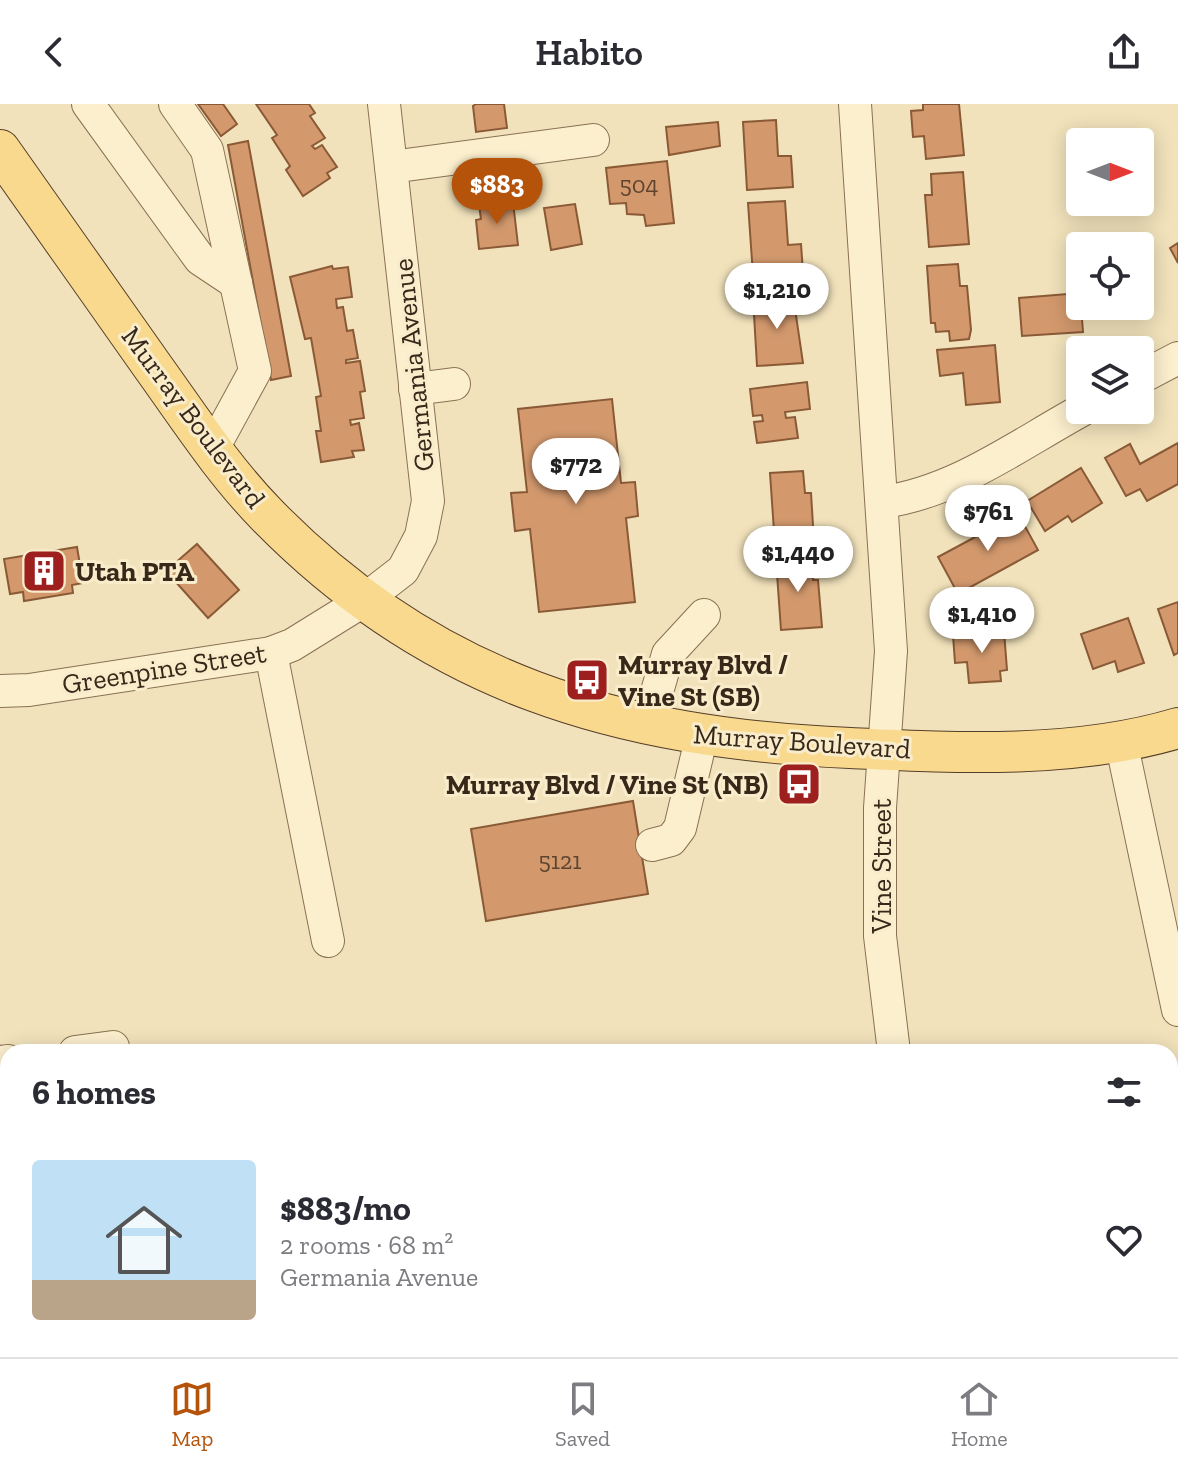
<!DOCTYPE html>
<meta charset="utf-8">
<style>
:root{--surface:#fff;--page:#f2f2f3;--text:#2b2b33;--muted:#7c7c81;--line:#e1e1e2;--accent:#b45309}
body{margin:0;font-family:"Zilla Slab",serif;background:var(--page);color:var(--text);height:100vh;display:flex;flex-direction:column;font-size:30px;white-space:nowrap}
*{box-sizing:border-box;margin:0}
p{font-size:26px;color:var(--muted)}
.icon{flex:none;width:44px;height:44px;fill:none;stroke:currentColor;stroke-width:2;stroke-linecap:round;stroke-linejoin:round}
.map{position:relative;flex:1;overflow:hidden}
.drawer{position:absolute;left:0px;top:940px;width:1178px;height:314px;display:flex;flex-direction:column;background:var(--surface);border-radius:24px 24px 0 0;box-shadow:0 4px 20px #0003}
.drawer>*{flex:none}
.needle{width:52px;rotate:90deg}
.buttons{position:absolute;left:1066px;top:24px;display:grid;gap:16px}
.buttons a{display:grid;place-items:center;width:88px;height:88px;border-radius:8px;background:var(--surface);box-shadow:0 4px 20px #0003;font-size:40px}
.price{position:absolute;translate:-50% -68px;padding:0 18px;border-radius:28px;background:#fff;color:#222;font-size:26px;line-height:52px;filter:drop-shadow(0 2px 4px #0008)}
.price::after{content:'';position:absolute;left:50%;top:48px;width:24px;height:18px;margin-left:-12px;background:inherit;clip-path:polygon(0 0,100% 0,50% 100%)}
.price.selected{background:var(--accent);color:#fff}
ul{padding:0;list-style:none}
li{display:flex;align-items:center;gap:24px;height:200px;padding:0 32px}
li span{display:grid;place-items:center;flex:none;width:224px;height:160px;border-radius:8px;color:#555}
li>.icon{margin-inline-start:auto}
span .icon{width:96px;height:96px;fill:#fffc;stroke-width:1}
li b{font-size:34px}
h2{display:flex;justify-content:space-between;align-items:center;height:96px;padding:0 32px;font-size:34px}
header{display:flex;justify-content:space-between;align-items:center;height:104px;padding:0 32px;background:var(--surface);font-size:36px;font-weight:600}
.dock{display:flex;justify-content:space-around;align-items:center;height:112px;border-top:2px solid var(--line);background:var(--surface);font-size:22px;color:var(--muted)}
.dock a{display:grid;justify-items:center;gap:4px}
.dock .selected{color:var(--accent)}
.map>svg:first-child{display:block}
.building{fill:#d3996d;stroke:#8a5a37;stroke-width:2}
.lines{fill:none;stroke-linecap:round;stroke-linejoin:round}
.minor-casing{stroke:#897153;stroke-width:34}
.major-casing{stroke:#563f29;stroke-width:42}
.minor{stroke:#fcefce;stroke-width:32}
.major{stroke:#f9d98e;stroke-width:40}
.labels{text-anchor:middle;stroke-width:6;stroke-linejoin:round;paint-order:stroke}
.number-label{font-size:24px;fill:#5e442f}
.street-label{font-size:28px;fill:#37281a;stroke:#f8eccb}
.poi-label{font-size:28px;font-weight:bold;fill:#37281a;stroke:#f8eccb;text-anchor:start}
</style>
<header><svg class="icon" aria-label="back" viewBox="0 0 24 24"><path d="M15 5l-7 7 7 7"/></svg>Habito<svg class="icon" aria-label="share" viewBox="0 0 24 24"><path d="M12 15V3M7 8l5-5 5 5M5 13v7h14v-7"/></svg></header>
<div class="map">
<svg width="1178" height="1253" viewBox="0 0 1178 1253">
<rect width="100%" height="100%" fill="#f1e2bb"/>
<g class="building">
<polygon points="198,0 223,0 237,20 221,32"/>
<polygon points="256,0 309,0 315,9 310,12 325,34 312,42 315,45 322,41 337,63 327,69 330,74 303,92 286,66 290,62 272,34 277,31"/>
<polygon points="476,0 504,0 507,24 476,28 473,2"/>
<polygon points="923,0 959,0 964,51 926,55 924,32 913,33 911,7 923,6"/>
<polygon points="776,16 778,52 791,52 793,83 747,86 743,18"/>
<polygon points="718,18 720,42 669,51 666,23"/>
<polygon points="248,37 291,272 271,276 228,41"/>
<polygon points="667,57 674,119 646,122 644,111 627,110 626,99 610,100 606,64"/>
<polygon points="963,68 969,140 929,143 925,91 932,91 931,70"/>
<polygon points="785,97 788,141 801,140 803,168 753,171 748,99"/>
<polygon points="513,98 518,141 479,145 476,116 481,115 479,101"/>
<polygon points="575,100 582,140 551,146 544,104"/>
<polygon points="1146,138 1149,175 1140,185 1140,142 1098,142"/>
<polygon points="1178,139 1178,159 1170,144"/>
<polygon points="958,160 960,182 967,182 971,226 969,235 950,237 949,227 936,228 935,219 931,219 927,162"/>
<polygon points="332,162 333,165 348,163 352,193 336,195 337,204 343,203 347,227 353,226 358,254 346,256 346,259 360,257 365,287 360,288 364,314 350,316 351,321 359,319 364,346 352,347 354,353 321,358 316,327 321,327 316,293 321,292 311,234 305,235 290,173"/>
<polygon points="1080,189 1083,228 1022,232 1019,194"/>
<polygon points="793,191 803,259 757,262 753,193"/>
<polygon points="1103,202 1132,202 1132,208 1103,210"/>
<polygon points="995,241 1000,298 966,301 963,269 940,272 937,246"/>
<polygon points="807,278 810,305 785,308 786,314 795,313 798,334 757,339 754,318 763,317 762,311 753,312 750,285"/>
<polygon points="612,295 621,379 635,378 638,412 626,414 635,498 539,508 530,425 515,427 511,389 527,388 518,305"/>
<polygon points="1178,339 1178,380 1147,397 1140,385 1126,392 1105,354 1130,340 1140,360"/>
<polygon points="1081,364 1102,399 1072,418 1068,412 1045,427 1027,397"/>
<polygon points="803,367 805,389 811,389 814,438 775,442 770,369"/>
<polygon points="1016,406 1038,446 958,490 938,453 992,424 990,420"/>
<polygon points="197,440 239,486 208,514 166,467"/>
<polygon points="77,443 83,479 72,481 73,489 24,497 23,488 10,490 4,455"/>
<polygon points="812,453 813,476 818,476 822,523 781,526 776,456"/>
<polygon points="1178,498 1178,549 1174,551 1158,505"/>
<polygon points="1128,514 1144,559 1118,568 1115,557 1093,565 1081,530"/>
<polygon points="1004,527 1007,566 1000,567 1001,577 969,579 967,558 955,559 953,531"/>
<polygon points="633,697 648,790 486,817 471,725"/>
<polygon points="0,1041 8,1042 8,1167 0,1166"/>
<rect x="376" y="1246" width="241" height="7"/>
<polygon points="1077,1246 1078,1253 1024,1253 1024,1247"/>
</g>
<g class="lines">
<g class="minor-casing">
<g id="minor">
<polyline points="88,0 200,155 236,179"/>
<polyline points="175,0 207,46 255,267 212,346"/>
<polyline points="855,0 891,547 880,704 880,832 894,948"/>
<polyline points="391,63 593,36"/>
<polyline points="1140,274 1178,254"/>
<polyline points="415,285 454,280"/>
<path d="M 883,398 C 956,388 1018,341 1082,306"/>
<polyline points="271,549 328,837"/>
<polyline points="0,587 29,586 271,549 292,541 363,497 403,466 421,432 428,397 384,0"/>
<polyline points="647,622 668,550 704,511"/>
<polyline points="1121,637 1178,906"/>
<polyline points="652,741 671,736 680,724 702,631"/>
<polyline points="75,948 113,943"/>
<polyline points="0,958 8,957"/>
<polyline points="943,1246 944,1253"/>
</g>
</g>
<g class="major-casing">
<path id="major" d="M 0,46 C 51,118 102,191 153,263 C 189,313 223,366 267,411 C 432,580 619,634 850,644 C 957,649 1075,655 1178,624"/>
</g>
<use href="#minor" class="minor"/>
<use href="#major" class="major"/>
</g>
<defs>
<g id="building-square" transform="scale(2.3)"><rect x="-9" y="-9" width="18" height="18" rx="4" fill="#9d201f" stroke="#f8eccb"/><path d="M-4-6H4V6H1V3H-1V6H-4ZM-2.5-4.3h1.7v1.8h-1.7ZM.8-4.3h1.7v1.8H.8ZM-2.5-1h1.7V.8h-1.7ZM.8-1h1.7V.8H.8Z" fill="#fff"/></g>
<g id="bus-square" transform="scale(2.3)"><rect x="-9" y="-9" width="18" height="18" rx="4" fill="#9d201f" stroke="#f8eccb"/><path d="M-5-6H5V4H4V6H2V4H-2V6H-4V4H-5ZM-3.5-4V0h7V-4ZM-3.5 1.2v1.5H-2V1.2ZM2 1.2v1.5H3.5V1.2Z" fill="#fff"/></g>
</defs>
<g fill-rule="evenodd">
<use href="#building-square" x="44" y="467"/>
<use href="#bus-square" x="587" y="576"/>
<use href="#bus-square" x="799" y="680"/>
</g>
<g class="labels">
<g class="number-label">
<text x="639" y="89">504</text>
<text x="560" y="765">5121</text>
</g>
<g class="street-label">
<text transform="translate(413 261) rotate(-96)" y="10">Germania Avenue</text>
<text transform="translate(194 313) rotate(53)" y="10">Murray Boulevard</text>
<text transform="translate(164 564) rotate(-9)" y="10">Greenpine Street</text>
<text transform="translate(802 637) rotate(4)" y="10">Murray Boulevard</text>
<text transform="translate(881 762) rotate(-90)" y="10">Vine Street</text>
</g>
<g class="poi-label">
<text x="75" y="477">Utah PTA</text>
<text x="618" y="570">Murray Blvd /<tspan x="618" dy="32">Vine St (SB)</tspan></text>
<text x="768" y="690" text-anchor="end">Murray Blvd / Vine St (NB)</text>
</g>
</g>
</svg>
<div class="buttons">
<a><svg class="needle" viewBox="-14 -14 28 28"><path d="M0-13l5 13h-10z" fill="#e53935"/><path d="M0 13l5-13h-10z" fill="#7c7c81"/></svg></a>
<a><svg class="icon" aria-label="locate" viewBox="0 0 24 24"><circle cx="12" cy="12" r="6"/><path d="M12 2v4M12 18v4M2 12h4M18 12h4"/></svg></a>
<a><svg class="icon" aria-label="layers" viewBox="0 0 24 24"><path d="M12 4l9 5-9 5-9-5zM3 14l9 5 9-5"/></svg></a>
</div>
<b class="price selected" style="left:497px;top:122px">$883</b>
<b class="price" style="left:777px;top:227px">$1,210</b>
<b class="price" style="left:576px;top:402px">$772</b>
<b class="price" style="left:988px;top:449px">$761</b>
<b class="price" style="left:798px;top:490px">$1,440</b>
<b class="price" style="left:982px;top:551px">$1,410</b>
<section class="drawer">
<h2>6 homes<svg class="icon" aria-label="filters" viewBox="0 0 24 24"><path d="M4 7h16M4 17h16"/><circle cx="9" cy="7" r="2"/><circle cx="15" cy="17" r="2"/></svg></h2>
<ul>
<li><span style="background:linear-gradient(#bfe0f5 75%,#b9a48a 0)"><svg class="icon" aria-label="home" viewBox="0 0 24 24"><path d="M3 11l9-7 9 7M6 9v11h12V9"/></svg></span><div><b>$883/mo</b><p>2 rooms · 68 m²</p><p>Germania Avenue</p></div><svg class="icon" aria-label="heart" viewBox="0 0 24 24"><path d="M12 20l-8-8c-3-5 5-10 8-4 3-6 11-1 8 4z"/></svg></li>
</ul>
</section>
</div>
<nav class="dock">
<a class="selected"><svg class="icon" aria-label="map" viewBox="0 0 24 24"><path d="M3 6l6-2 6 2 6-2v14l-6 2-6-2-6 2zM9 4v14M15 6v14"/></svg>Map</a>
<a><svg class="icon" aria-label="saved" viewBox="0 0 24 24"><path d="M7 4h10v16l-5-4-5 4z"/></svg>Saved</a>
<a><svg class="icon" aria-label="home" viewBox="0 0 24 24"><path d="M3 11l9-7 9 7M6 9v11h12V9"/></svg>Home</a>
</nav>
